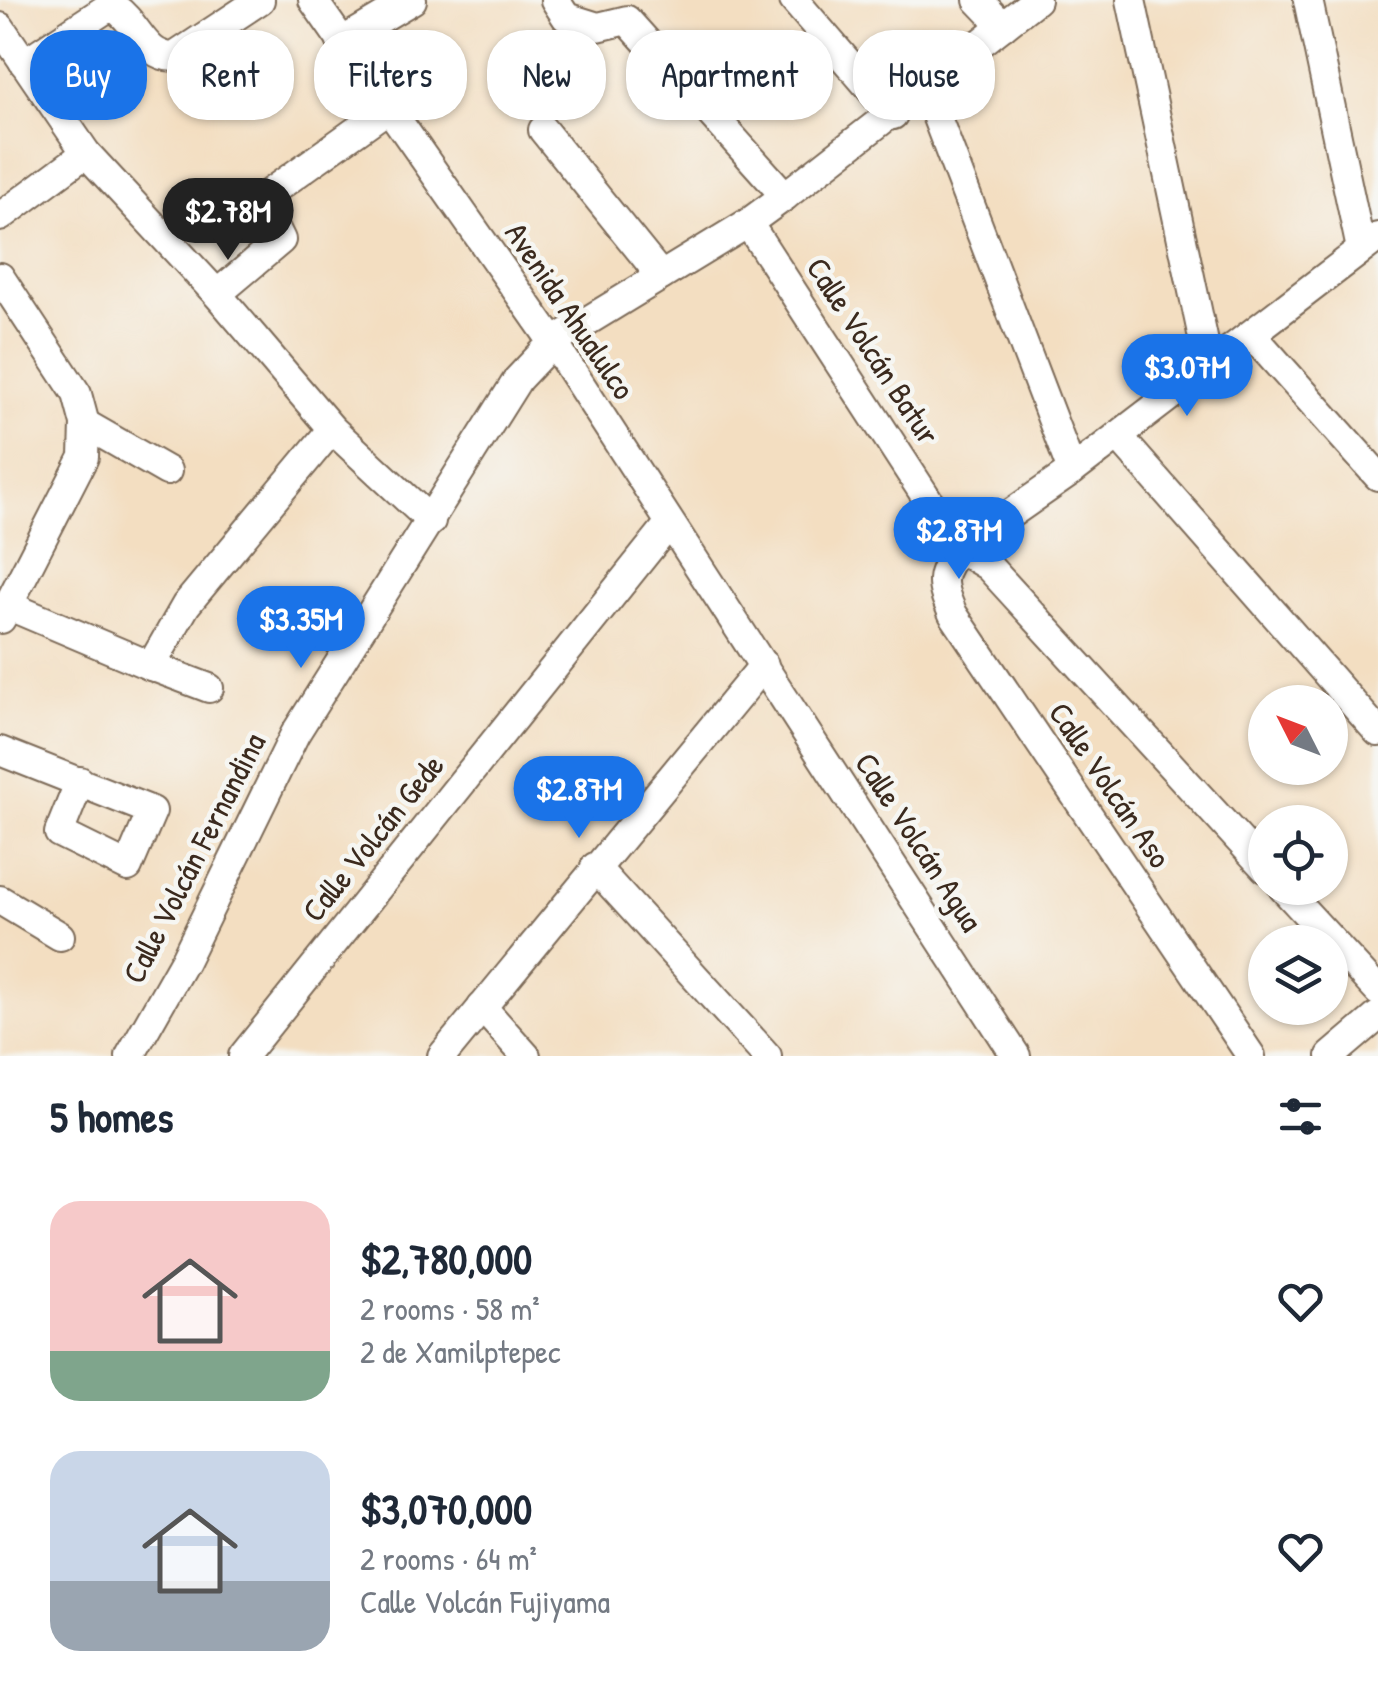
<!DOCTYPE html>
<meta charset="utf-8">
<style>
:root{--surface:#fff;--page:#f6f6f7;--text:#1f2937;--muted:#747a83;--accent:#1a73e8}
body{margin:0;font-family:"Patrick Hand",sans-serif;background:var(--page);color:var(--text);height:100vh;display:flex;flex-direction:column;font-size:38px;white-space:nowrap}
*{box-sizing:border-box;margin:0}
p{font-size:32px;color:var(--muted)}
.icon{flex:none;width:55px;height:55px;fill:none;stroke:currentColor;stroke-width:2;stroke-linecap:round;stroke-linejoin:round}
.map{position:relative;height:1056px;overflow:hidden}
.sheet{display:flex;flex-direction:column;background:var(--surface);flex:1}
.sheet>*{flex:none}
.guide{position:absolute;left:30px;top:30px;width:1320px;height:90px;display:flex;gap:20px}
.needle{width:65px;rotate:312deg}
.fabs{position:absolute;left:1248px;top:685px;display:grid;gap:20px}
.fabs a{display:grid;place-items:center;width:100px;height:100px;border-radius:50%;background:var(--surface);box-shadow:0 2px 8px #0004;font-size:50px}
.price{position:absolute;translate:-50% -85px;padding:0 22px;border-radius:35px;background:var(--accent);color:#fff;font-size:32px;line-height:65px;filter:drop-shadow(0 2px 5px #0008)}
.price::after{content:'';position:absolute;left:50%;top:60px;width:30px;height:22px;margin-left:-15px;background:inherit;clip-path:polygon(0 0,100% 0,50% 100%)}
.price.on{background:#222;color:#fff}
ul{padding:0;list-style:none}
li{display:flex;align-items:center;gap:30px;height:250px;padding:0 50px}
li span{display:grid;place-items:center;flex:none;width:280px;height:200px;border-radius:30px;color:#555}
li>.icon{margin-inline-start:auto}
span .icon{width:120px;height:120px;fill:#fffc;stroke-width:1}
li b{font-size:42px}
h2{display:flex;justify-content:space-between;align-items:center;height:120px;padding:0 50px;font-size:42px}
.pill{padding:0 35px;border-radius:40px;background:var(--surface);box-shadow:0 2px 8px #0004;font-size:35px;line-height:90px}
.pill.on{background:var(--accent);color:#fff}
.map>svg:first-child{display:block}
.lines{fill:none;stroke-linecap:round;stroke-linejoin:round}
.minor-casing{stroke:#7b6957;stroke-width:32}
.minor{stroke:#fff;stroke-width:28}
.labels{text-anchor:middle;stroke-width:9;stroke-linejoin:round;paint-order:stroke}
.street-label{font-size:32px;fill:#3b2a1e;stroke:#f6f6f2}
</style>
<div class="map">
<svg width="1378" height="1056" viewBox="0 0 1378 1056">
<rect width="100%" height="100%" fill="#f6f6f2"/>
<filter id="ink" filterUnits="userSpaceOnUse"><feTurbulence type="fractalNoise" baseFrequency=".01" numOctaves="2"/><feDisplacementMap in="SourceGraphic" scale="20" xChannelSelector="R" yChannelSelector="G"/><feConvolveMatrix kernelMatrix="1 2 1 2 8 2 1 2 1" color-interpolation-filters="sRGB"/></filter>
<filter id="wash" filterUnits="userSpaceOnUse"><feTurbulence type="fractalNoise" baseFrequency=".0048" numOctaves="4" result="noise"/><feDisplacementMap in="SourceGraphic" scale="40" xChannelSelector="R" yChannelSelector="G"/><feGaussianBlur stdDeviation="2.25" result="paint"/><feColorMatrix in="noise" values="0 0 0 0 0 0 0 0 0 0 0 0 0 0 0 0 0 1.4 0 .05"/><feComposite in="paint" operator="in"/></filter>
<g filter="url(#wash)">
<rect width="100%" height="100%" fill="#f3dec1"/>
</g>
<g filter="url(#ink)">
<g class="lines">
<g class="minor-casing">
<g id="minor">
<polyline points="313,0 553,342 1016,1056"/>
<polyline points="555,0 566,17 598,27 627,20 785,196"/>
<polyline points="794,0 893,115"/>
<polyline points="978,0 1003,26"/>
<polyline points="1131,0 1209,366"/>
<polyline points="1308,0 1361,249"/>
<polyline points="0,27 86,153 217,294 332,429 431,521"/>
<polyline points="341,42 412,0"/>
<path d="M 24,63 L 104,10 L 115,8 C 138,23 144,57 174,57 L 260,0"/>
<polyline points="926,89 1072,471"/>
<polyline points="543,130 661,276"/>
<polyline points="0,217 86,153"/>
<polyline points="748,223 960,549 988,566 1265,868"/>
<polyline points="0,277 77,394 85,424 84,457 1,619"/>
<polyline points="217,294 281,240 261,199 387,109"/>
<polyline points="1252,335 1378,476"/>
<polyline points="85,424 167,471"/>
<polyline points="1118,436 1378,732"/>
<polyline points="7,605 151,666 186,605 332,429"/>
<polyline points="151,666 209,688"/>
<polyline points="0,751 152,811 128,867 59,833 80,781"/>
<polyline points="595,867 767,1056"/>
<polyline points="1283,888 1378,991"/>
<polyline points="0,900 60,936"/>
<polyline points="482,1007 526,1056"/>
<polyline points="130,1056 184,961 295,734 518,379 553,342 748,223 785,196 1036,0"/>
<polyline points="243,1056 669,524"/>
<polyline points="442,1056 764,665"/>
<path d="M 1251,1056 L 953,614 C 940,585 937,574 960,549 L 1072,471 L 1378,237"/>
<polyline points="1331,1056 1378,1016"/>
</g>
</g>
<use href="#minor" class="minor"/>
</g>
</g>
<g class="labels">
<g class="street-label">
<text transform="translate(570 311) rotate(56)" y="11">Avenida Ahualulco</text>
<text transform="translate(873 351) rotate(57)" y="11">Calle Volcán Batur</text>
<text transform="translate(1110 785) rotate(56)" y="11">Calle Volcán Aso</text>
<text transform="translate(373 838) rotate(-51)" y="11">Calle Volcán Gede</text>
<text transform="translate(919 842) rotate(57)" y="11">Calle Volcán Agua</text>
<text transform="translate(194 858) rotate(-63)" y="11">Calle Volcán Fernandina</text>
</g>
</g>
</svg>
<div class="fabs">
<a><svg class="needle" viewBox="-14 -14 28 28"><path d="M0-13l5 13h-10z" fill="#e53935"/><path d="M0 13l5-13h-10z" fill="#747a83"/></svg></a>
<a><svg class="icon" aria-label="locate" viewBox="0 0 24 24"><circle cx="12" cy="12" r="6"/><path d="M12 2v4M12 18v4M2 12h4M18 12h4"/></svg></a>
<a><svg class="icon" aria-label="layers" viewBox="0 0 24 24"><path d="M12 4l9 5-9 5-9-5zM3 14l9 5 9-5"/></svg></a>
</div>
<b class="price on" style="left:228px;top:263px">$2.78M</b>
<b class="price" style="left:1187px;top:419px">$3.07M</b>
<b class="price" style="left:959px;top:582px">$2.87M</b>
<b class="price" style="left:301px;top:671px">$3.35M</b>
<b class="price" style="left:579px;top:841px">$2.87M</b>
<div class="guide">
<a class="pill on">Buy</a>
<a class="pill">Rent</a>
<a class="pill">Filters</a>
<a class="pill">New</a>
<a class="pill">Apartment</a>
<a class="pill">House</a>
</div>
</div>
<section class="sheet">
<h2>5 homes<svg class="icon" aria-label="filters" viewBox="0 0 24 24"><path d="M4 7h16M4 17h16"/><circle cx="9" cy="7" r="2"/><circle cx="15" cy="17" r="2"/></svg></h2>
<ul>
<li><span style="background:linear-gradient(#f6c9c9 75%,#7fa58c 0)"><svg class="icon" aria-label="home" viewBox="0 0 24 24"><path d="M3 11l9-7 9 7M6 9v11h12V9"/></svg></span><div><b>$2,780,000</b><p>2 rooms · 58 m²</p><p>2 de Xamilptepec</p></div><svg class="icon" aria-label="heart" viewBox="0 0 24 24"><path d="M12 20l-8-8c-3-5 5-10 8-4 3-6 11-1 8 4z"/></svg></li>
<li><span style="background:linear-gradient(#c9d6e8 65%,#9aa5b1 0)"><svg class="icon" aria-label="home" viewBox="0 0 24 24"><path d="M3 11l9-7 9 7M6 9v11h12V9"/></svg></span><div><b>$3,070,000</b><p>2 rooms · 64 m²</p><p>Calle Volcán Fujiyama</p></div><svg class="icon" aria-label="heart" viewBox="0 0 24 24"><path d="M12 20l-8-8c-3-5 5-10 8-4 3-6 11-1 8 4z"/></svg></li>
</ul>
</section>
